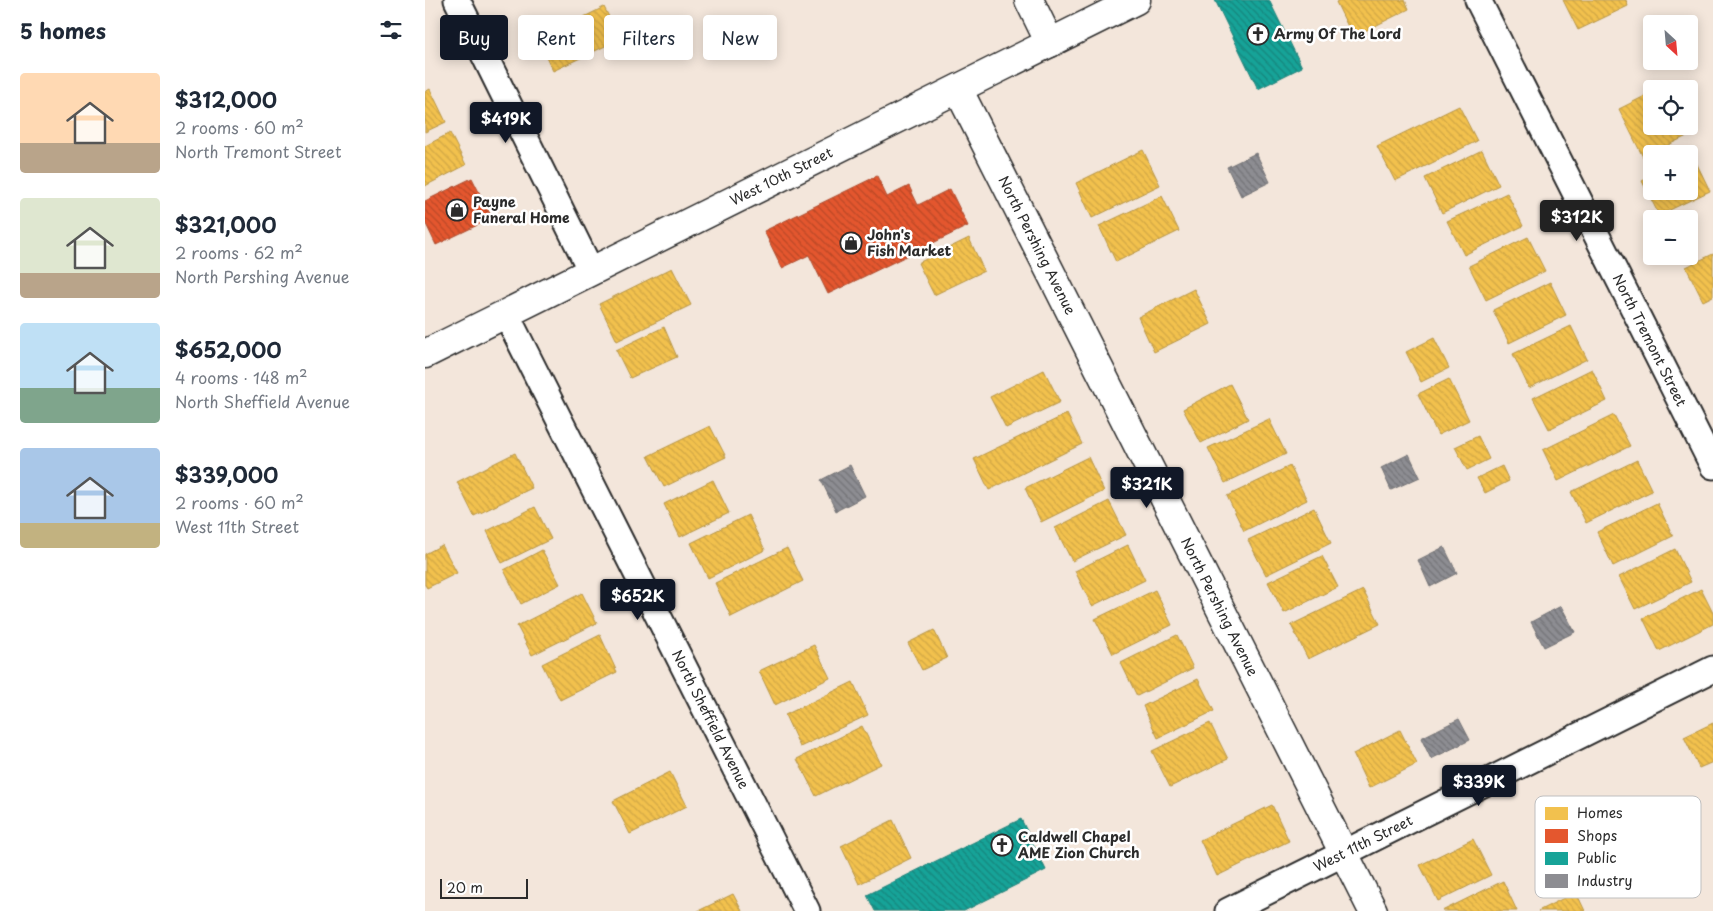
<!DOCTYPE html>
<meta charset="utf-8">
<style>
:root{--surface:#fff;--page:#f6f6f7;--text:#1f2937;--muted:#747a83;--accent:#111827}
body{margin:0;font-family:"Playpen Sans",sans-serif;background:var(--page);color:var(--text);height:100vh;display:flex;flex-direction:column;font-size:19px;white-space:nowrap}
*{box-sizing:border-box;margin:0}
p{font-size:16px;color:var(--muted)}
.icon{flex:none;width:28px;height:28px;fill:none;stroke:currentColor;stroke-width:2;stroke-linecap:round;stroke-linejoin:round}
.map{position:relative;flex:1;overflow:hidden}
.sheet{display:flex;flex-direction:column;background:var(--surface);width:425px}
.sheet>*{flex:none}
.guide{position:absolute;left:15px;top:15px;width:475px;height:45px;display:flex;gap:10px}
.needle{width:32px;rotate:154deg}
.tools{position:absolute;left:1218px;top:15px;display:grid;gap:10px}
.tools a{display:grid;place-items:center;width:55px;height:55px;border-radius:5px;background:var(--surface);box-shadow:0 2px 12px #0003;font-size:25px}
.scale{position:absolute;left:15px;bottom:12px;width:88px;box-sizing:border-box;padding-left:5px;border:2px solid #2b2b2b;border-top:0;font-size:14px;line-height:18px;white-space:nowrap;color:#2b2b2b;-webkit-text-stroke:4px #fff;paint-order:stroke}
.price{position:absolute;translate:-50% -42px;padding:0 11px;border-radius:5px;background:var(--accent);color:#fff;font-size:16px;line-height:32px;filter:drop-shadow(0 1px 2px #0008)}
.price::after{content:'';position:absolute;left:50%;top:30px;width:15px;height:11px;margin-left:-8px;background:inherit;clip-path:polygon(0 0,100% 0,50% 100%)}
.price.active{background:#222;color:#fff}
ul{padding:0;list-style:none}
li{display:flex;align-items:center;gap:15px;height:125px;padding:0 20px}
li span{display:grid;place-items:center;flex:none;width:140px;height:100px;border-radius:5px;color:#555}
li>.icon{margin-inline-start:auto}
span .icon{width:60px;height:60px;fill:#fffc;stroke-width:1}
li b{font-size:21px}
h2{display:flex;justify-content:space-between;align-items:center;height:60px;padding:0 20px;font-size:21px}
.chip{padding:0 18px;border-radius:5px;background:var(--surface);box-shadow:0 2px 12px #0003;font-size:18px;line-height:45px}
.chip.active{background:var(--accent);color:#fff}
main{display:flex;flex:1;min-height:0}
.map>svg:first-child{display:block}
.homes{fill:url(#homes-back-hatch);stroke:#b69444}
.shops{fill:url(#shops-back-hatch);stroke:#ac4a2d}
.public{fill:url(#public-back-hatch);stroke:#1d7f77}
.industry{fill:url(#industry-back-hatch);stroke:#707073}
.lines{fill:none;stroke-linecap:round;stroke-linejoin:round}
.street-casing{stroke:#2b2b2b;stroke-width:29}
.secondary-casing{stroke:#2b2b2b;stroke-width:31}
.primary-casing{stroke:#2b2b2b;stroke-width:31}
.street{stroke:#fff;stroke-width:25}
.secondary{stroke:#fff;stroke-width:28}
.primary{stroke:#fff;stroke-width:28}
.labels{text-anchor:middle;stroke-width:5;stroke-linejoin:round;paint-order:stroke}
.poi-label{font-size:14px;font-weight:bold;fill:#2b2b2b;stroke:#fff;text-anchor:start}
.street-label{font-size:14px;fill:#2b2b2b;stroke:#fff}
.key{fill:#fff;stroke:#bfbfbf;stroke-width:1}
.key-label{font-size:14px;fill:#2b2b2b}
</style>
<main>
<section class="sheet">
<h2>5 homes<svg class="icon" aria-label="filters" viewBox="0 0 24 24"><path d="M4 7h16M4 17h16"/><circle cx="9" cy="7" r="2"/><circle cx="15" cy="17" r="2"/></svg></h2>
<ul>
<li><span style="background:linear-gradient(#ffd9b3 70%,#b9a48a 0)"><svg class="icon" aria-label="home" viewBox="0 0 24 24"><path d="M3 11l9-7 9 7M6 9v11h12V9"/></svg></span><div><b>$312,000</b><p>2 rooms · 60 m²</p><p>North Tremont Street</p></div></li>
<li><span style="background:linear-gradient(#dfe7d0 75%,#b9a48a 0)"><svg class="icon" aria-label="home" viewBox="0 0 24 24"><path d="M3 11l9-7 9 7M6 9v11h12V9"/></svg></span><div><b>$321,000</b><p>2 rooms · 62 m²</p><p>North Pershing Avenue</p></div></li>
<li><span style="background:linear-gradient(#bfe0f5 65%,#7fa58c 0)"><svg class="icon" aria-label="home" viewBox="0 0 24 24"><path d="M3 11l9-7 9 7M6 9v11h12V9"/></svg></span><div><b>$652,000</b><p>4 rooms · 148 m²</p><p>North Sheffield Avenue</p></div></li>
<li><span style="background:linear-gradient(#a9c7e8 75%,#c2b280 0)"><svg class="icon" aria-label="home" viewBox="0 0 24 24"><path d="M3 11l9-7 9 7M6 9v11h12V9"/></svg></span><div><b>$339,000</b><p>2 rooms · 60 m²</p><p>West 11th Street</p></div></li>
</ul>
</section>
<div class="map">
<svg width="1288" height="911" viewBox="0 0 1288 911">
<defs>
<pattern id="homes-back-hatch" width="6" height="6" patternUnits="userSpaceOnUse" patternTransform="scale(1.25)"><rect width="6" height="6" fill="#f2c14e"/><path d="M-1 5l2 2M0 0l6 6M5-1l2 2" fill="none" stroke="#d0a644"/></pattern>
<pattern id="shops-back-hatch" width="6" height="6" patternUnits="userSpaceOnUse" patternTransform="scale(1.25)"><rect width="6" height="6" fill="#e4572e"/><path d="M-1 5l2 2M0 0l6 6M5-1l2 2" fill="none" stroke="#b94827"/></pattern>
<pattern id="public-back-hatch" width="6" height="6" patternUnits="userSpaceOnUse" patternTransform="scale(1.25)"><rect width="6" height="6" fill="#17a398"/><path d="M-1 5l2 2M0 0l6 6M5-1l2 2" fill="none" stroke="#15857c"/></pattern>
<pattern id="industry-back-hatch" width="6" height="6" patternUnits="userSpaceOnUse" patternTransform="scale(1.25)"><rect width="6" height="6" fill="#8d8d92"/><path d="M-1 5l2 2M0 0l6 6M5-1l2 2" fill="none" stroke="#737377"/></pattern>
</defs>
<rect width="100%" height="100%" fill="#f3e6db"/>
<filter id="ink" filterUnits="userSpaceOnUse"><feTurbulence type="fractalNoise" baseFrequency=".02" numOctaves="2"/><feDisplacementMap in="SourceGraphic" scale="10" xChannelSelector="R" yChannelSelector="G"/><feConvolveMatrix kernelMatrix="1 2 1 2 8 2 1 2 1" color-interpolation-filters="sRGB"/></filter>
<g filter="url(#ink)">
<g class="homes">
<polygon points="915,0 980,0 984,9 928,37 911,2"/>
<polygon points="1138,0 1201,0 1203,6 1153,30"/>
<polygon points="179,7 195,39 128,71 113,40"/>
<polygon points="5,89 21,122 0,132 0,92"/>
<polygon points="1226,93 1226,126 1258,126 1262,136 1218,157 1194,109"/>
<polygon points="1034,106 1052,141 970,181 952,146"/>
<polygon points="25,133 41,165 0,186 0,146"/>
<polygon points="718,150 735,185 667,218 651,183"/>
<polygon points="1057,150 1074,185 1017,213 1000,178"/>
<polygon points="1268,156 1285,191 1234,215 1217,181 1226,176 1226,191 1264,191 1264,158"/>
<polygon points="1082,193 1098,226 1039,255 1022,221"/>
<polygon points="737,196 754,231 691,262 674,226"/>
<polygon points="1103,237 1120,271 1061,300 1044,266"/>
<polygon points="544,238 559,271 509,295 493,263"/>
<polygon points="1288,254 1288,296 1278,301 1261,267"/>
<polygon points="247,268 266,305 192,341 174,304"/>
<polygon points="1125,282 1141,315 1084,343 1068,310"/>
<polygon points="769,289 786,324 729,352 713,317"/>
<polygon points="1146,326 1162,359 1104,388 1088,354"/>
<polygon points="239,327 252,357 205,378 191,350"/>
<polygon points="1009,338 1024,368 996,382 981,352"/>
<polygon points="1167,369 1182,401 1124,429 1108,398"/>
<polygon points="619,370 635,402 581,428 565,397"/>
<polygon points="1024,379 1044,420 1013,435 993,394"/>
<polygon points="805,384 823,419 776,443 758,409"/>
<polygon points="642,414 657,444 564,490 549,459"/>
<polygon points="1189,415 1205,446 1133,481 1118,450"/>
<polygon points="844,419 861,454 800,483 783,448"/>
<polygon points="285,426 301,457 239,487 223,456"/>
<polygon points="1053,436 1064,459 1042,470 1030,447"/>
<polygon points="90,453 107,488 49,516 32,482"/>
<polygon points="663,457 679,491 616,522 600,488"/>
<polygon points="1212,460 1227,491 1161,523 1146,492"/>
<polygon points="865,466 882,500 819,531 802,496"/>
<polygon points="1077,466 1084,481 1060,493 1052,478"/>
<polygon points="288,480 304,513 255,537 239,504"/>
<polygon points="684,501 701,535 647,561 630,528"/>
<polygon points="1232,503 1248,536 1188,566 1172,532"/>
<polygon points="110,507 126,539 77,563 62,531"/>
<polygon points="889,508 906,543 841,575 823,540"/>
<polygon points="323,515 340,550 283,578 266,543"/>
<polygon points="17,545 32,573 2,588 0,585 0,554"/>
<polygon points="703,545 720,580 667,606 650,571"/>
<polygon points="362,548 378,581 306,617 290,583"/>
<polygon points="1250,549 1266,582 1210,609 1194,577"/>
<polygon points="117,550 135,584 96,604 79,570"/>
<polygon points="897,556 913,587 859,613 843,582"/>
<polygon points="1276,589 1288,613 1288,624 1234,651 1218,618"/>
<polygon points="730,590 747,625 688,654 670,619"/>
<polygon points="938,590 955,624 883,659 866,625"/>
<polygon points="157,593 172,623 107,655 92,626"/>
<polygon points="509,630 522,658 497,670 483,643"/>
<polygon points="175,635 192,672 135,700 117,664"/>
<polygon points="752,635 768,668 712,696 696,663"/>
<polygon points="389,645 405,678 350,705 334,671"/>
<polygon points="773,679 789,711 733,738 718,706"/>
<polygon points="428,682 443,715 375,747 360,715"/>
<polygon points="785,723 803,759 745,787 727,751"/>
<polygon points="1288,723 1288,762 1274,768 1259,737"/>
<polygon points="437,726 456,764 391,796 372,759"/>
<polygon points="975,730 992,764 944,788 928,754"/>
<polygon points="245,772 262,806 205,834 188,801"/>
<polygon points="847,805 864,841 792,876 775,840"/>
<polygon points="468,820 486,858 434,884 416,846"/>
<polygon points="1048,839 1066,875 1013,901 995,865"/>
<polygon points="1078,881 1092,911 1017,911"/>
<polygon points="1151,892 1160,911 1113,911"/>
<polygon points="308,894 317,911 273,911"/>
</g>
<g class="shops">
<polygon points="452,176 462,197 484,186 493,205 525,189 543,226 403,294 384,255 357,268 339,231"/>
<polygon points="47,178 67,218 11,245 0,222 0,201"/>
</g>
<g class="public">
<polygon points="790,0 844,0 877,67 833,89"/>
<polygon points="596,819 621,870 539,911 450,911 442,895"/>
</g>
<g class="industry">
<polygon points="831,153 845,182 816,196 802,167"/>
<polygon points="984,454 995,477 966,490 956,468"/>
<polygon points="425,465 440,496 411,511 396,480"/>
<polygon points="1019,547 1032,573 1005,587 993,560"/>
<polygon points="1136,606 1150,632 1119,647 1106,622"/>
<polygon points="1034,719 1045,740 1006,759 996,738"/>
</g>
<g class="lines">
<g class="street-casing">
<g id="street">
<polyline points="32,0 166,271"/>
<path id="s1" d="M 1053,0 L 1288,466"/>
<path id="s2" d="M 81,314 L 382,911"/>
<path id="s3" d="M 803,911 L 1288,669"/>
</g>
</g>
<g class="secondary-casing">
<g id="secondary">
<polyline points="604,0 625,43"/>
<path id="s4" d="M 533,89 L 948,911"/>
</g>
</g>
<g class="primary-casing">
<g id="primary">
<path id="s5" d="M 0,354 L 711,0"/>
</g>
</g>
<use href="#street" class="street"/>
<use href="#secondary" class="secondary"/>
<use href="#primary" class="primary"/>
</g>
</g>
<defs>
<g id="church-ring" transform="scale(1.125)"><circle r="9.5" fill="#fff" stroke="#2b2b2b" stroke-width="1.5"/><path d="M-1.2-6h2.4v3.5h3.3v2.4h-3.3V6h-2.4V-.1h-3.3v-2.4h3.3Z" fill="#2b2b2b"/></g>
<g id="shop-ring" transform="scale(1.125)"><circle r="9.5" fill="#fff" stroke="#2b2b2b" stroke-width="1.5"/><path d="M-5-2.5h2.3a2.7 3.5 0 0 1 5.4 0H5L5.5 6h-11ZM-1.5-2.5h3a1.5 2.3 0 0 0-3 0Z" fill="#2b2b2b"/></g>
</defs>
<g fill-rule="evenodd">
<use href="#church-ring" x="833" y="34"/>
<use href="#shop-ring" x="32" y="210"/>
<use href="#shop-ring" x="426" y="243"/>
<use href="#church-ring" x="577" y="845"/>
</g>
<g class="labels">
<g class="poi-label">
<text x="849" y="39">Army Of The Lord</text>
<text x="48" y="207">Payne<tspan x="48" dy="16">Funeral Home</tspan></text>
<text x="442" y="240">John's<tspan x="442" dy="16">Fish Market</tspan></text>
<text x="593" y="842">Caldwell Chapel<tspan x="593" dy="16">AME Zion Church</tspan></text>
</g>
<g class="street-label">
<text dy="5" stroke="none"><textPath href="#s5" startOffset="398">West 10th Street</textPath></text>
<text dy="5" stroke="none"><textPath href="#s4" startOffset="175">North Pershing Avenue</textPath></text>
<text dy="5" stroke="none"><textPath href="#s1" startOffset="381">North Tremont Street</textPath></text>
<text dy="5" stroke="none"><textPath href="#s4" startOffset="580">North Pershing Avenue</textPath></text>
<text dy="5" stroke="none"><textPath href="#s2" startOffset="454">North Sheffield Avenue</textPath></text>
<text dy="5" stroke="none"><textPath href="#s3" startOffset="151">West 11th Street</textPath></text>
</g>
</g>
<rect x="1110" y="796" width="166" height="102" rx="8" class="key"/>
<rect x="1120" y="807" width="23" height="13" fill="#f2c14e"/>
<rect x="1120" y="829" width="23" height="14" fill="#e4572e"/>
<rect x="1120" y="852" width="23" height="13" fill="#17a398"/>
<rect x="1120" y="874" width="23" height="14" fill="#8d8d92"/>
<g class="key-label">
<text x="1152" y="818">Homes</text>
<text x="1152" y="841">Shops</text>
<text x="1152" y="863">Public</text>
<text x="1152" y="886">Industry</text>
</g>
</svg>
<div class="tools">
<a><svg class="needle" viewBox="-14 -14 28 28"><path d="M0-13l5 13h-10z" fill="#e53935"/><path d="M0 13l5-13h-10z" fill="#747a83"/></svg></a>
<a><svg class="icon" aria-label="locate" viewBox="0 0 24 24"><circle cx="12" cy="12" r="6"/><path d="M12 2v4M12 18v4M2 12h4M18 12h4"/></svg></a>
<a>+</a>
<a>−</a>
</div>
<div class="scale">20 m</div>
<b class="price" style="left:81px;top:144px">$419K</b>
<b class="price active" style="left:1152px;top:242px">$312K</b>
<b class="price" style="left:722px;top:509px">$321K</b>
<b class="price" style="left:213px;top:621px">$652K</b>
<b class="price" style="left:1054px;top:807px">$339K</b>
<div class="guide">
<a class="chip active">Buy</a>
<a class="chip">Rent</a>
<a class="chip">Filters</a>
<a class="chip">New</a>
</div>
</div>
</main>
